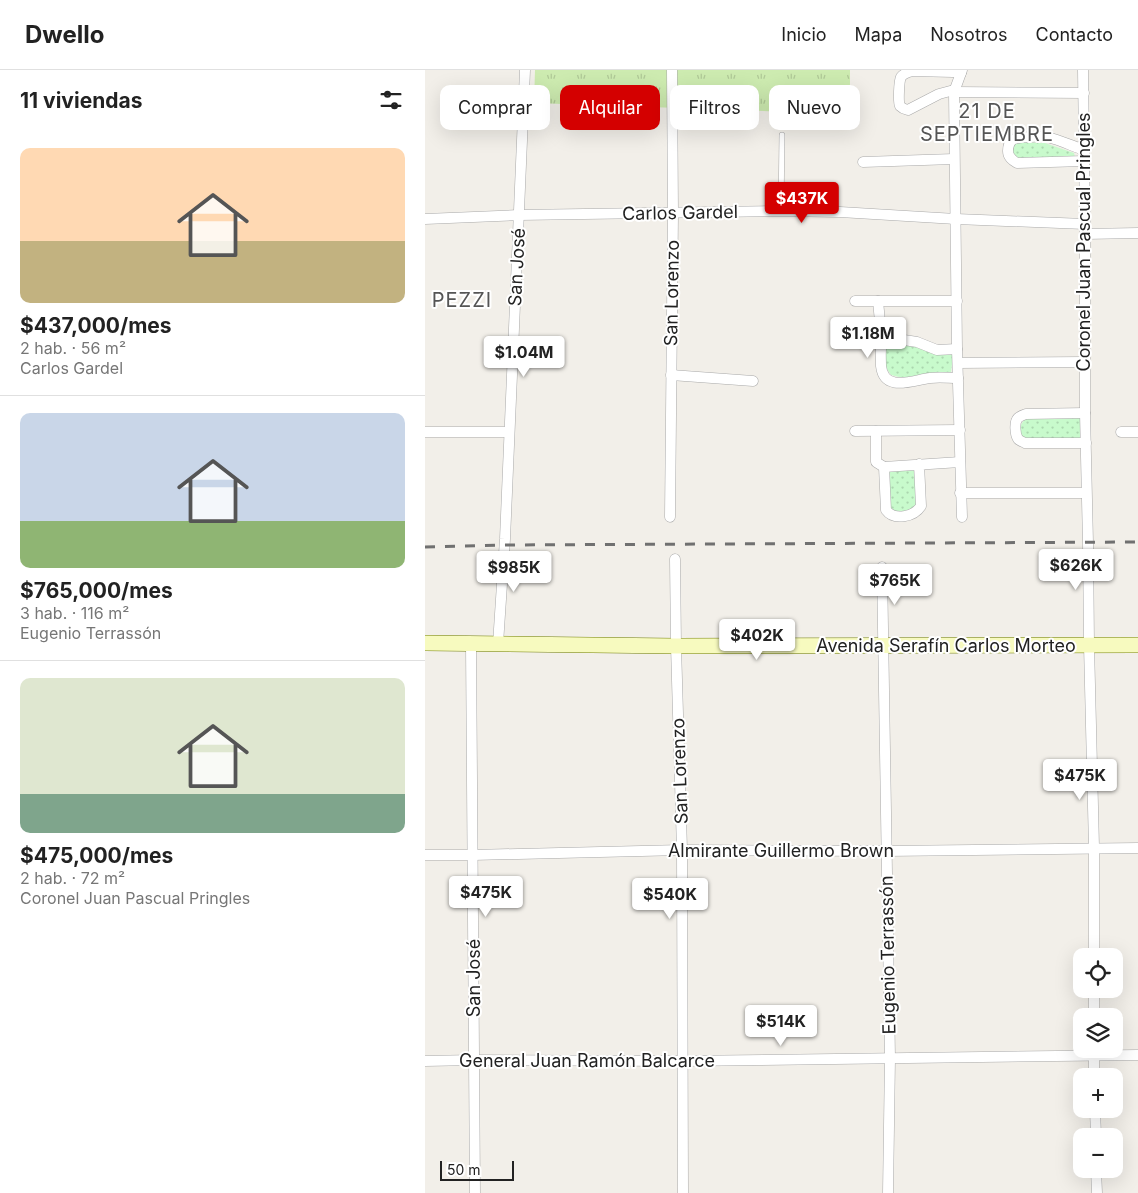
<!DOCTYPE html>
<html lang="es">
<meta charset="utf-8">
<style>
:root{--surface:#fff;--page:#f2f2f2;--text:#222;--muted:#767676;--line:#e0e0e0;--accent:#d40000}
body{margin:0;font-family:Inter,sans-serif;background:var(--page);color:var(--text);height:100vh;display:flex;flex-direction:column;font-size:19px;white-space:nowrap}
*{box-sizing:border-box;margin:0}
p{font-size:16px;color:var(--muted)}
.icon{flex:none;width:28px;height:28px;fill:none;stroke:currentColor;stroke-width:2;stroke-linecap:round;stroke-linejoin:round}
.map{position:relative;flex:1;overflow:hidden}
.sheet{display:flex;flex-direction:column;background:var(--surface);width:425px}
.sheet>*{flex:none}
.top-card{position:absolute;left:15px;top:15px;width:475px;height:45px;display:flex;gap:10px}
.controls{position:absolute;left:648px;top:878px;display:grid;gap:10px}
.controls a{display:grid;place-items:center;width:50px;height:50px;border-radius:10px;background:var(--surface);box-shadow:0 5px 20px #0002;font-size:25px}
.scale{position:absolute;left:15px;bottom:12px;width:74px;box-sizing:border-box;padding-left:5px;border:2px solid #222;border-top:0;font-size:14px;line-height:18px;white-space:nowrap;color:#222;-webkit-text-stroke:4px #fff;paint-order:stroke}
.price{position:absolute;translate:-50% -42px;padding:0 11px;border-radius:5px;background:#fff;color:#222;font-size:16px;line-height:32px;filter:drop-shadow(0 1px 2px #0008)}
.price::after{content:'';position:absolute;left:50%;top:30px;width:15px;height:11px;margin-left:-8px;background:inherit;clip-path:polygon(0 0,100% 0,50% 100%)}
.price.selected{background:var(--accent);color:#fff}
ul{padding:0;list-style:none}
li{display:grid;align-content:center;gap:10px;height:265px;padding:0 20px}
li+li{border-top:1px solid var(--line)}
li span{display:grid;place-items:center;height:155px;border-radius:10px;color:#555}
li>.icon{margin-inline-start:auto}
span .icon{width:90px;height:90px;fill:#fffc;stroke-width:1}
li b{font-size:21px}
h2{display:flex;justify-content:space-between;align-items:center;height:60px;padding:0 20px;font-size:21px}
.chip{padding:0 18px;border-radius:10px;background:var(--surface);box-shadow:0 5px 20px #0002;font-size:18px;line-height:45px}
.chip.selected{background:var(--accent);color:#fff}
header{display:flex;align-items:center;gap:30px;box-sizing:border-box;height:70px;padding:0 25px;background:var(--surface);border-bottom:1px solid var(--line)}
header strong{font-size:24px}
nav{display:flex;gap:28px;margin-inline-start:auto;font-size:18px}
main{display:flex;flex:1;min-height:0}
.map>svg:first-child{display:block}
.grass{fill:url(#grass-tufts)}
.park{fill:url(#park-dots)}
.lines{fill:none;stroke-linecap:round;stroke-linejoin:round}
.lane-casing{stroke:#a9a9a9;stroke-width:6}
.street-casing{stroke:#a9a9a9;stroke-width:11}
.secondary-casing{stroke:#707d05;stroke-width:16}
.lane{stroke:#fff;stroke-width:5}
.street{stroke:#fff;stroke-width:10}
.secondary{stroke:#f7fabf;stroke-width:15}
.rail{stroke:#707070;stroke-width:3;stroke-dasharray:10 10;stroke-linecap:butt}
.labels{text-anchor:middle;stroke-width:4;stroke-linejoin:round;paint-order:stroke}
.street-label{font-size:18px;fill:#222;stroke:#fff}
.quarter-label{font-size:20px;letter-spacing:1px;fill:#555;stroke:#fff}
</style>
<header>
<strong>Dwello</strong>
<nav><a>Inicio</a><a>Mapa</a><a>Nosotros</a><a>Contacto</a></nav>
</header>
<main>
<section class="sheet">
<h2>11 viviendas<svg class="icon" aria-label="filters" viewBox="0 0 24 24"><path d="M4 7h16M4 17h16"/><circle cx="9" cy="7" r="2"/><circle cx="15" cy="17" r="2"/></svg></h2>
<ul>
<li><span style="background:linear-gradient(#ffd9b3 60%,#c2b280 0)"><svg class="icon" aria-label="home" viewBox="0 0 24 24"><path d="M3 11l9-7 9 7M6 9v11h12V9"/></svg></span><div><b>$437,000/mes</b><p>2 hab. · 56 m²</p><p>Carlos Gardel</p></div></li>
<li><span style="background:linear-gradient(#c9d6e8 70%,#8fb573 0)"><svg class="icon" aria-label="home" viewBox="0 0 24 24"><path d="M3 11l9-7 9 7M6 9v11h12V9"/></svg></span><div><b>$765,000/mes</b><p>3 hab. · 116 m²</p><p>Eugenio Terrassón</p></div></li>
<li><span style="background:linear-gradient(#dfe7d0 75%,#7fa58c 0)"><svg class="icon" aria-label="home" viewBox="0 0 24 24"><path d="M3 11l9-7 9 7M6 9v11h12V9"/></svg></span><div><b>$475,000/mes</b><p>2 hab. · 72 m²</p><p>Coronel Juan Pascual Pringles</p></div></li>
</ul>
</section>
<div class="map">
<svg width="713" height="1123" viewBox="0 0 713 1123">
<defs>
<pattern id="grass-tufts" width="24" height="20" patternUnits="userSpaceOnUse" patternTransform="scale(1.25)"><rect width="24" height="20" fill="#cdebb0"/><path d="M3 7l-1-3M5 7V3M7 7l1-3M15 17l-1-3M17 17v-4M19 17l1-3" fill="none" stroke="#b0c997"/></pattern>
<pattern id="park-dots" width="8" height="8" patternUnits="userSpaceOnUse" patternTransform="scale(1.25)"><rect width="8" height="8" fill="#c8facc"/><path d="M2 2h.1M6 6h.1" fill="none" stroke="#acd6af" stroke-width="1.8" stroke-linecap="round"/></pattern>
</defs>
<rect width="100%" height="100%" fill="#f2efe9"/>
<polygon class="grass" points="110,0 425,0 425,44 109,33"/>
<g class="park">
<polygon points="594,72 620,73 649,83 650,87 593,90 589,87 586,79 590,73"/>
<polygon points="467,275 487,276 512,284 527,283 528,286 526,302 503,303 493,307 474,307 466,305 460,296 460,279 462,277"/>
<path d="M 655,347 L 655,368 L 603,369 L 595,365 C 594,358 596,353 601,348 Z"/>
<path d="M 490,399 L 492,433 L 487,441 C 478,442 471,445 465,436 L 463,401 Z"/>
</g>
<g class="lines">
<g class="lane-casing">
<polyline id="lane" points="356,141 357,65"/>
</g>
<g class="street-casing">
<g id="street">
<polyline points="658,0 660,154 660,343 663,473 664,575 669,777 669,886"/>
<path d="M 529,20 L 514,24 L 483,40 C 479,39 478,39 475,36 C 473,32 474,11 476,7 C 479,3 484,2 488,1 L 528,2 L 536,3"/>
<polyline points="529,22 659,23"/>
<path d="M 659,80 C 647,76 635,70 622,67 C 617,66 591,67 587,70 C 584,73 583,78 583,81 C 583,87 587,90 592,93 L 659,91"/>
<polyline points="438,92 529,89"/>
<polyline points="0,149 94,145 356,141 415,142 531,149 660,154"/>
<polyline points="660,164 713,163"/>
<polyline points="430,231 532,231"/>
<polyline points="453,231 457,272"/>
<path d="M 532,279 L 512,280 L 492,272 L 479,270 L 462,270 L 457,272 C 455,280 456,287 456,296 C 459,323 488,310 505,308 C 514,307 524,308 533,308"/>
<polyline points="533,293 659,292"/>
<polyline points="246,305 328,311"/>
<path d="M 660,343 L 601,344 C 598,345 595,346 593,348 C 589,352 590,364 593,369 C 595,371 598,372 600,373 L 661,373"/>
<polyline points="430,361 535,360"/>
<polyline points="451,361 451,392 459,397"/>
<polyline points="0,362 84,362"/>
<polyline points="696,362 713,362"/>
<path d="M 494,394 L 496,436 C 489,447 469,451 461,440 L 459,397 L 535,392"/>
<polyline points="535,423 661,423"/>
<polyline points="245,447 248,143 247,0"/>
<polyline points="537,447 532,279 529,22 537,0"/>
<polyline points="250,489 251,576 257,780 258,1123"/>
<polyline points="457,497 465,988 463,1123"/>
<polyline points="46,574 50,1123"/>
<polyline points="73,574 80,469 100,0"/>
<polyline points="0,785 48,785 257,780 461,781 713,778"/>
<polyline points="669,946 669,919"/>
<polyline points="669,980 669,1006"/>
<polyline points="0,991 49,990 257,991 713,985"/>
<polyline points="670,1039 671,1066"/>
<polyline points="671,1099 672,1123"/>
</g>
</g>
<g class="secondary-casing">
<polyline id="secondary" points="0,573 251,576 713,575"/>
</g>
<use href="#lane" class="lane"/>
<use href="#street" class="street"/>
<use href="#secondary" class="secondary"/>
<polyline class="rail" points="0,477 80,475 713,472"/>
</g>
<g class="labels">
<g class="street-label">
<text transform="translate(255 143) rotate(-1)" y="6">Carlos Gardel</text>
<text transform="translate(659 172) rotate(-90)" y="6">Coronel Juan Pascual Pringles</text>
<text transform="translate(92 197) rotate(-87)" y="6">San José</text>
<text transform="translate(247 223) rotate(-89)" y="6">San Lorenzo</text>
<text x="521" y="582">Avenida Serafín Carlos Morteo</text>
<text transform="translate(255 701) rotate(-92)" y="6">San Lorenzo</text>
<text x="356" y="787">Almirante Guillermo Brown</text>
<text transform="translate(463 885) rotate(-91)" y="6">Eugenio Terrassón</text>
<text transform="translate(49 908) rotate(-90)" y="6">San José</text>
<text x="162" y="997">General Juan Ramón Balcarce</text>
</g>
<g class="quarter-label">
<text x="562" y="48">21 DE<tspan x="562" dy="23">SEPTIEMBRE</tspan></text>
<text x="37" y="237">PEZZI</text>
</g>
</g>
</svg>
<div class="controls">
<a><svg class="icon" aria-label="locate" viewBox="0 0 24 24"><circle cx="12" cy="12" r="6"/><path d="M12 2v4M12 18v4M2 12h4M18 12h4"/></svg></a>
<a><svg class="icon" aria-label="layers" viewBox="0 0 24 24"><path d="M12 4l9 5-9 5-9-5zM3 14l9 5 9-5"/></svg></a>
<a>+</a>
<a>−</a>
</div>
<div class="scale">50 m</div>
<b class="price selected" style="left:377px;top:154px">$437K</b>
<b class="price" style="left:443px;top:289px">$1.18M</b>
<b class="price" style="left:99px;top:308px">$1.04M</b>
<b class="price" style="left:651px;top:521px">$626K</b>
<b class="price" style="left:89px;top:523px">$985K</b>
<b class="price" style="left:470px;top:536px">$765K</b>
<b class="price" style="left:332px;top:591px">$402K</b>
<b class="price" style="left:655px;top:731px">$475K</b>
<b class="price" style="left:61px;top:848px">$475K</b>
<b class="price" style="left:245px;top:850px">$540K</b>
<b class="price" style="left:356px;top:977px">$514K</b>
<div class="top-card">
<a class="chip">Comprar</a>
<a class="chip selected">Alquilar</a>
<a class="chip">Filtros</a>
<a class="chip">Nuevo</a>
</div>
</div>
</main>
